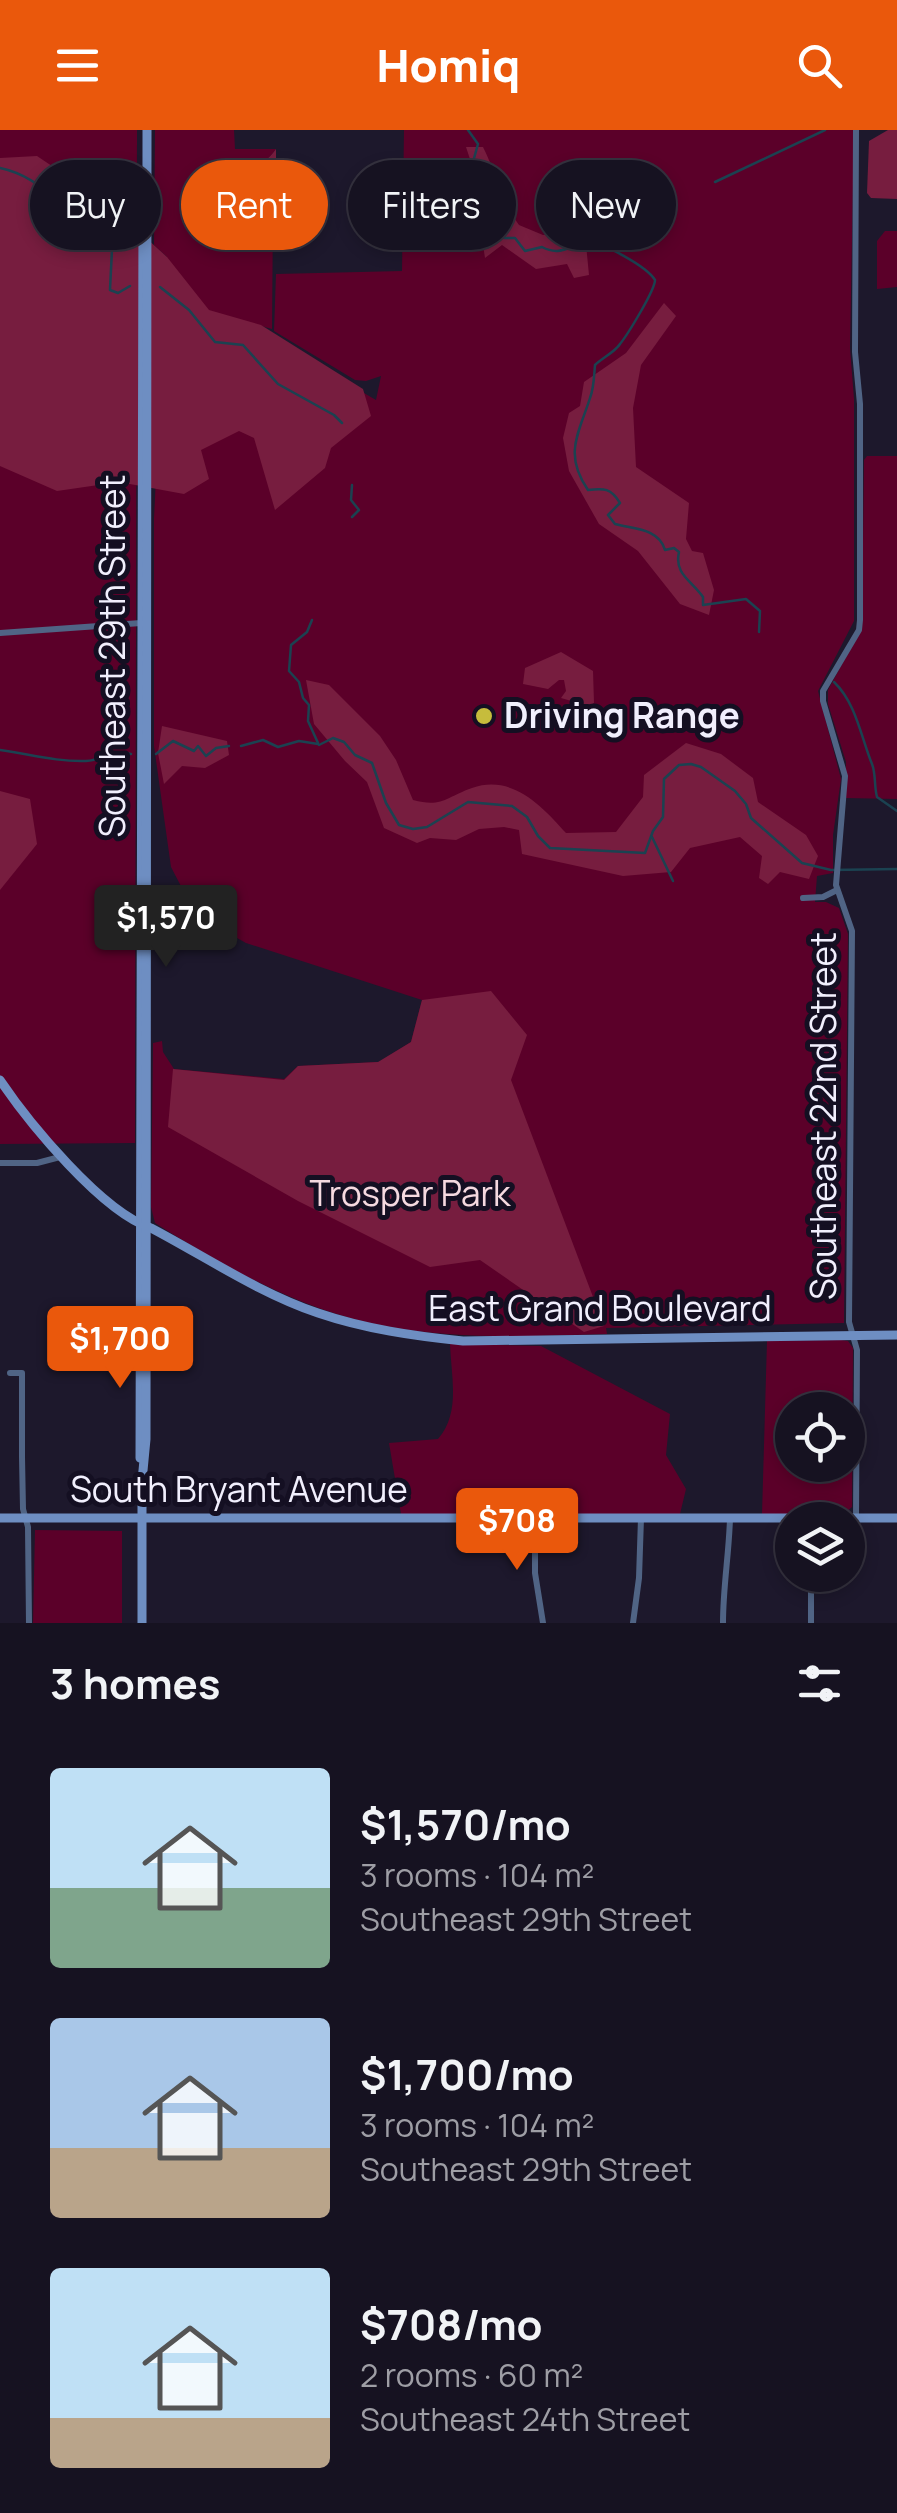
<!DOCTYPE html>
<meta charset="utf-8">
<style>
:root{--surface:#161221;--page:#23202e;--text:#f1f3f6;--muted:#9e9ea5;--line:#35323f;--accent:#ea580c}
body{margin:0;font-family:Manrope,sans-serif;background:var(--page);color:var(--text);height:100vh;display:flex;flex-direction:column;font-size:38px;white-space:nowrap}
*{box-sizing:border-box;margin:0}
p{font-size:32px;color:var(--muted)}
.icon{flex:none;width:55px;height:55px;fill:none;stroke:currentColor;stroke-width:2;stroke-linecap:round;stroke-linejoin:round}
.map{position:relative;height:1493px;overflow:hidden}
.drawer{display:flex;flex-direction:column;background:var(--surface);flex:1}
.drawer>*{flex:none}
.hud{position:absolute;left:30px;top:30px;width:838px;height:90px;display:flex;gap:20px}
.tools{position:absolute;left:775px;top:1262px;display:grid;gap:20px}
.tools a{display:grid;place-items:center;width:90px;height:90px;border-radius:50%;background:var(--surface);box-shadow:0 5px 15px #0003,0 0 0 2px var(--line);font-size:50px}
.price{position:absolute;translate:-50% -85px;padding:0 22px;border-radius:10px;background:var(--accent);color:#fff;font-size:32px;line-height:65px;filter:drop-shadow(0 2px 5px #0008)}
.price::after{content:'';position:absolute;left:50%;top:60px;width:30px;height:22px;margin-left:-15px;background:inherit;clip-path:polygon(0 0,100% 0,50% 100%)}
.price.active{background:#222;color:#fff}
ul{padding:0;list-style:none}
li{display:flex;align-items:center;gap:30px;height:250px;padding:0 50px}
li span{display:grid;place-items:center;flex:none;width:280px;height:200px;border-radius:10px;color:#555}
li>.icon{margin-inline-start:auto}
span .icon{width:120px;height:120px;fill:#fffc;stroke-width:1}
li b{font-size:42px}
h2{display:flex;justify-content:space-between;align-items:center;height:120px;padding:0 50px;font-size:42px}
.tag{padding:0 35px;border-radius:45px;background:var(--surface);box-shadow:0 5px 15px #0003,0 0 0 2px var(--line);font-size:35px;line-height:90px}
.tag.active{background:var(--accent);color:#fff}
header{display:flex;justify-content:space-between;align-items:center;height:130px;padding:0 50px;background:var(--accent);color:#fff;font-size:45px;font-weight:800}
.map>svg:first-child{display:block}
.green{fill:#5b0029;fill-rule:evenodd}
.forest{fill:#771d3f}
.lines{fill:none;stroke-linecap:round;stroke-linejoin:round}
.stream{stroke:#1b4251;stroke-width:2.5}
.street{stroke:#506485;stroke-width:6}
.secondary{stroke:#6e8ec2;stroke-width:9}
.poi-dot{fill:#c6bc3c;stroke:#140f22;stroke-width:4}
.labels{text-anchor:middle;stroke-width:10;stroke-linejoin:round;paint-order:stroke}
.street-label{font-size:35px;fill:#f1effd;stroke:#140f22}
.poi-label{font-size:35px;font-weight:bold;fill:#f1effd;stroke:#140f22;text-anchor:start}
.park-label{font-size:35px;fill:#f5d9e0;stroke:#140f22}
</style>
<header><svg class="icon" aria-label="menu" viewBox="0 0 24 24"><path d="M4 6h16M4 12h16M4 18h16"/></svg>Homiq<svg class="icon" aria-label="search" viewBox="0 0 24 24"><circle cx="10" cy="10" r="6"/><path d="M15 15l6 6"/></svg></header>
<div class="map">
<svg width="897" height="1493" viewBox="0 0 897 1493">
<rect width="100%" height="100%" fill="#1d182c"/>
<g class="green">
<polygon points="0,0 137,0 135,1013 0,1014"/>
<path d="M 155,0 L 234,0 L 235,19 L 276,19 C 265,35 256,35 237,35 L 262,78 L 273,82 L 272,199 L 236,189 L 376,270 L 381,246 L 366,251 L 355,250 L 274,201 L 276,144 L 402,141 L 404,0 L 854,0 L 850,218 L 854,269 L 854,491 L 818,561 L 841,649 L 833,705 L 833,743 L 817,746 L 815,772 L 826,772 L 839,778 L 848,804 L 844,1193 L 606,1198 L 607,1204 C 532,1206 458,1210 385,1196 C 301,1181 225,1137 155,1093 L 151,1077 L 153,913 L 162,911 L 163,922 L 174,939 L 284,949 L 298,936 L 379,932 L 411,912 L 422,870 L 246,813 L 196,785 L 171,737 L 154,616 L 154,388 L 167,127 L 154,115 Z"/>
<polygon points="885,101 897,101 897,157 877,159 877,111"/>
<polygon points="867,326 897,326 897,669 845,668 846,632 828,574 828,560 862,497 864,330"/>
<path d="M 841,1210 L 848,1211 L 853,1218 L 852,1377 L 844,1384 L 762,1384 L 767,1211 ZM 792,1280 L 848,1280 L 848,1335 L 792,1335 Z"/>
<path d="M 450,1214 L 541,1216 L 670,1284 L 666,1325 L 686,1359 L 680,1384 L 401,1384 L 389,1313 L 438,1309 C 461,1283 451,1246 450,1214 Z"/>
<polygon points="35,1400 122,1401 122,1493 33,1493"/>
</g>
<g class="forest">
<polygon points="888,0 897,0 897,69 871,68 867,63 869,11"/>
<path d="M 466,17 L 483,17 C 496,43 502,71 519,95 L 543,105 L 578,100 L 585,104 L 589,145 L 574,148 L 567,134 L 536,139 L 502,115 L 485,128 L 483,115 L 493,106 L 484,98 L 498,91 L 493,81 L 484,72 Z"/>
<path d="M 276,19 L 276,84 L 238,69 L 231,56 L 237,35 C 256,35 265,35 276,19 Z"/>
<polygon points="37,26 110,75 167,127 209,180 261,195 363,259 371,286 331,318 325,338 275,380 254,308 239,301 201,320 209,349 184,364 119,352 57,361 0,336 0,28"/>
<polygon points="664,173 676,186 641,235 633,278 636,337 689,373 686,409 692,421 703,423 714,460 709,485 680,474 638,421 599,394 569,341 563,308 569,283 580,276 584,252 626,223"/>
<polygon points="561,522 593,541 594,573 589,576 561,568 566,561 564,550 559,550 548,559 523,554 525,538"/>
<path d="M 306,550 L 329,555 L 380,606 L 396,630 L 413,670 C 442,678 446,667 472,658 C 512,644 542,676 566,703 L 616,702 L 643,667 L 644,645 L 686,613 L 721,624 L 753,648 L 758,672 L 806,705 L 818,726 L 809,749 L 780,742 L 768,754 L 759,748 L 762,726 L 740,707 L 690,718 L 671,742 L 623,746 L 522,724 L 519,700 L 504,697 L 479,699 L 456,710 L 430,708 L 417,713 L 384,698 L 367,652 L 345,631 L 314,594 Z"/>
<polygon points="162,596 227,611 229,625 205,638 182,636 164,654 158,623"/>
<polygon points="0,661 30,669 37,714 0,760"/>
<polygon points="491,861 527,905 511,950 604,1196 584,1202 480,1130 430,1137 298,1071 168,997 173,939 284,950 298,936 378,932 411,912 422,870"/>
</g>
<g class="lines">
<g class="stream">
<path d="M 468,0 L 478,14 L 473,32 L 478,49 L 490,59 L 505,85 L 504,108 L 515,108 L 525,121 L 542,117 C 561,127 568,115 587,113 C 602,111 647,137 655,150 C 655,160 628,204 620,214 C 615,222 602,228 595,235 C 594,246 594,258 590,268 C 579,303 563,324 588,360 C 604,358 611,358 620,373 L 608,385 L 615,394 C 633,399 659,398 665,420 L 674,418 L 679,422 C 674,444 691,450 703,467 L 703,475 L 746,469 L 760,481 L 759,502"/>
<path d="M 0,38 C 24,43 43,56 59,75 C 71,91 60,90 84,104 L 100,100 L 108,104 L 112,119 L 110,160 L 118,163 L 130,156"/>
<polyline points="715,52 825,0"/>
<polyline points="160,157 189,180 215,212 243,215 278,254 334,285 342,293"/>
<polyline points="352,355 351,370 359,380 352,387"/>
<polyline points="312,490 307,502 291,515 289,541 299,552 303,568 309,575 308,591 318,613"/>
<path d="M 834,552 C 856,573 861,607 872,634 C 876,644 874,656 877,667 L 897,681"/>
<polyline points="319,615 333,608 344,612 355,625 372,633 386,673 399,695 413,699 427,697 468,672 512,676 527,687 538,706 550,718 645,723 653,701 663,687 664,649 679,635 691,634 701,637 735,661 746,674 751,688 802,733 831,740 897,739"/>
<polyline points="241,616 263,610 278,617 299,611 318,614"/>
<path d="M 0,620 C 29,624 57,632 86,631 C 103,630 114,620 131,624"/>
<polyline points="156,624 173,611 194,621 198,616 206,626 216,618 229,616"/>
<polyline points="652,707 673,751"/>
</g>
<g class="street">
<polyline points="0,503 141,493"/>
<polyline points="803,768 823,767 837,760"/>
<polyline points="0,1033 37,1033 60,1027"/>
<polyline points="10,1243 22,1243 22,1327 23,1379 28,1397 29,1493"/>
<polyline points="856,1387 857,1220 849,1192 852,801 836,755 845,646 823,571 823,561 859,500 860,490 860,274 855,222 856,0"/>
<polyline points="535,1388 535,1443 543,1493"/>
<polyline points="633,1493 639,1448 641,1388"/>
<path d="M 723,1493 C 723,1457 729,1424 730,1388"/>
<polyline points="811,1493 811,1445"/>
</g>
<g class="secondary">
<path d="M 0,950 C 29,993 102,1082 151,1098 C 206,1127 259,1163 318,1183 C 365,1199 414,1206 463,1211 L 897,1205"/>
<polyline points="140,1328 143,84"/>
<polyline points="0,1388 897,1388"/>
<polyline points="142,1493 142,1351 146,1309 147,0"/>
</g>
</g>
<circle class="poi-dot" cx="484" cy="586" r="10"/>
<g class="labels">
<g class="street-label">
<text transform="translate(113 526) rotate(-90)" y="12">Southeast 29th Street</text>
<text transform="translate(824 986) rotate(-90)" y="12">Southeast 22nd Street</text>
<text x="600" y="1191">East Grand Boulevard</text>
<text x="239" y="1372">South Bryant Avenue</text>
</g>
<g class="poi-label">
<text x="504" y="598">Driving Range</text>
</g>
<g class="park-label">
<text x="410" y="1076">Trosper Park</text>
</g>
</g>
</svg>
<div class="tools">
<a><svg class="icon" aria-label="locate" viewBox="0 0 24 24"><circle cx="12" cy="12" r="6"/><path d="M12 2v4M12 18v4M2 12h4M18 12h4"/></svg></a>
<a><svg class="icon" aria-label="layers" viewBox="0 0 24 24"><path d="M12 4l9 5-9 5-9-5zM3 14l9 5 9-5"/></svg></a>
</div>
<b class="price active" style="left:166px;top:840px">$1,570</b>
<b class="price" style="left:120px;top:1261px">$1,700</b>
<b class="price" style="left:517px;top:1443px">$708</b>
<div class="hud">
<a class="tag">Buy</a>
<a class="tag active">Rent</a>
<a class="tag">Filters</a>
<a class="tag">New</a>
</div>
</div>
<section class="drawer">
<h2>3 homes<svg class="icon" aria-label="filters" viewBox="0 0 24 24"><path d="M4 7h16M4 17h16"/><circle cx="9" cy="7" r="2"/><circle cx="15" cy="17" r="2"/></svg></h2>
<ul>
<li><span style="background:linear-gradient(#bfe0f5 60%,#7fa58c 0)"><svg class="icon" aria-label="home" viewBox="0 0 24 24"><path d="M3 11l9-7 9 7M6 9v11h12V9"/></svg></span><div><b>$1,570/mo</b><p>3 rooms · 104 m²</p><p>Southeast 29th Street</p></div></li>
<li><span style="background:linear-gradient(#a9c7e8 65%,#b9a48a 0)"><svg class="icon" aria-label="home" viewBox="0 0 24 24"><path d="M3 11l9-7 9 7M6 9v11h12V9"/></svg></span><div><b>$1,700/mo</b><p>3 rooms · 104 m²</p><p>Southeast 29th Street</p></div></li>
<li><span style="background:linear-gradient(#bfe0f5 75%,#b9a48a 0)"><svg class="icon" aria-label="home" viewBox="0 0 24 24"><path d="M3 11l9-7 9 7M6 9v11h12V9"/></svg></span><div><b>$708/mo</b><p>2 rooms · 60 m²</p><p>Southeast 24th Street</p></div></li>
</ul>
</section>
